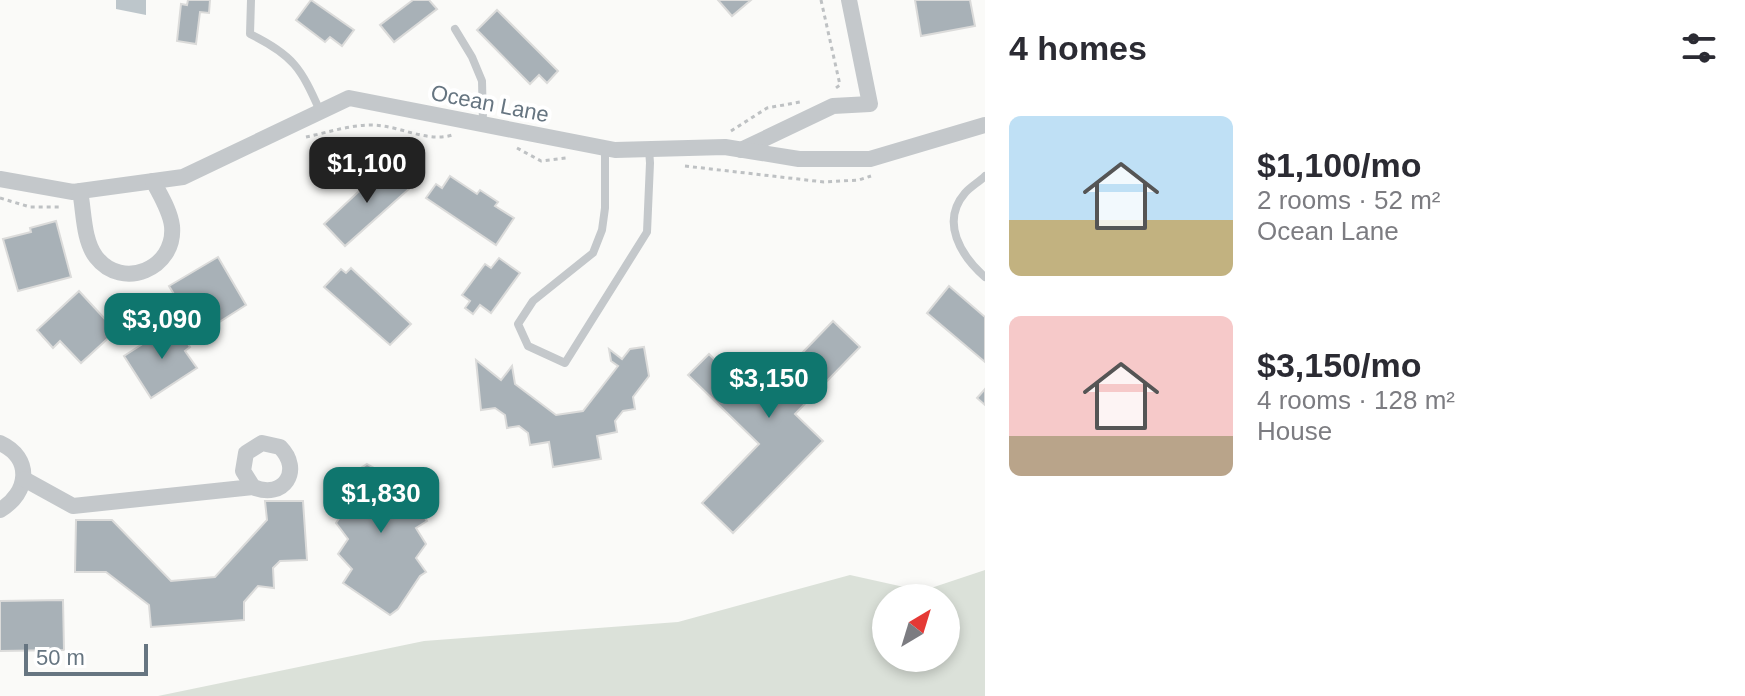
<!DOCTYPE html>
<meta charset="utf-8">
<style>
:root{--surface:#fff;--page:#f7f7f7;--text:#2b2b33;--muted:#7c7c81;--accent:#0f766e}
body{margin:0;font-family:Arial,sans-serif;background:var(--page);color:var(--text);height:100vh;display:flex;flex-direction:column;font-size:30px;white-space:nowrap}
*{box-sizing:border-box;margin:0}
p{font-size:26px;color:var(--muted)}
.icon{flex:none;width:44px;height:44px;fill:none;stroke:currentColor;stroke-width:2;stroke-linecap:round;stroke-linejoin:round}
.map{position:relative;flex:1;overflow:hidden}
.sheet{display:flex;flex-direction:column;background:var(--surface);width:760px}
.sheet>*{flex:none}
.needle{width:52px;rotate:38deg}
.buttons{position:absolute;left:872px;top:584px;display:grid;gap:16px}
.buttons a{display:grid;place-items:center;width:88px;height:88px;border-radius:50%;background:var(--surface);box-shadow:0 4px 12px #0003;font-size:40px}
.scale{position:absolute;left:24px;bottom:20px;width:124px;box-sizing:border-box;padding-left:8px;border:4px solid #667581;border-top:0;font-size:22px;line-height:28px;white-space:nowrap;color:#667581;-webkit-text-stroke:6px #fff;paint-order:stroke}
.price{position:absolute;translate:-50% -68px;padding:0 18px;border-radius:16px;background:var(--accent);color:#fff;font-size:26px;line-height:52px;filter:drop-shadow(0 2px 4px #0008)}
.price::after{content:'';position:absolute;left:50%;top:48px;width:24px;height:18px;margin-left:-12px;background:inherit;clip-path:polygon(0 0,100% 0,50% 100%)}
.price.selected{background:#222;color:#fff}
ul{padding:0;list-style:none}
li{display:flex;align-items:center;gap:24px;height:200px;padding:0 24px}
li span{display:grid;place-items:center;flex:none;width:224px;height:160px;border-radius:12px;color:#555}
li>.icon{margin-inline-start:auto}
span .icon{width:96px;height:96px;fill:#fffc;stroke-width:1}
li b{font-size:34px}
h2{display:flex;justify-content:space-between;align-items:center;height:96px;padding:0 24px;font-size:34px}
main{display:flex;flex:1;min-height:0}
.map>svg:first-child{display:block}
.green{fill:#dbe1d9;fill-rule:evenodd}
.water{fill:#bdc6cb}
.building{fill:#a8b1b7;stroke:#dbdbda;stroke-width:2}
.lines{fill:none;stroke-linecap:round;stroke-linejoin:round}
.path{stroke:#bec1c3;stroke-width:3;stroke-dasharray:4 4;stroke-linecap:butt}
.service{stroke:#c4c8cb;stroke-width:8}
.minor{stroke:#c4c8cb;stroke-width:16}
.labels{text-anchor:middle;stroke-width:8;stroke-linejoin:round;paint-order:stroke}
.street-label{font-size:22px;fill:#667581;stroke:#fff}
</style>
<main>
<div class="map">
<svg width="985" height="696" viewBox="0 0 985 696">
<rect width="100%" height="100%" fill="#fafaf8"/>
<path class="green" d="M 985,570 L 985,696 L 158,696 L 424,641 L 678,622 L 850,575 L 922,591 ZM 886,598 L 946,598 L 946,658 L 886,658 Z"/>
<polygon class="water" points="116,0 146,0 146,15 116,9"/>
<g class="building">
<polygon points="188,0 210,0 209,13 200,12 196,44 177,41 181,4 187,5"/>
<polygon points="311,0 354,30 342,46 330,37 325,42 296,20"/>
<polygon points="413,0 429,0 437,9 394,42 380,25"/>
<polygon points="718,0 751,0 732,16"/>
<polygon points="915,0 970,0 975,26 921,36"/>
<polygon points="497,10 558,71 547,83 539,75 530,84 477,30"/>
<polygon points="388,164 410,188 345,246 324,224"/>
<polygon points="450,176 477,194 480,190 498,202 495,206 514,218 496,245 426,198 436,184 442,188"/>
<polygon points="56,221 71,277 18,291 3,239 31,232 30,228"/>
<polygon points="218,257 246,305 199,335 169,286"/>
<polygon points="499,258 520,273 491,313 480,305 473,314 465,308 470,301 462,295 485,264 491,268"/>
<polygon points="351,268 411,324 390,345 324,287 341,269 346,273"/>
<polygon points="949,286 985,317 985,362 927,313"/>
<polygon points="79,291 116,331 81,363 60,341 53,348 37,330"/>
<polygon points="833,321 860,347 795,414 823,441 733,533 702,503 759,444 688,375 709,354 722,367 731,357 754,380 764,370 775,381"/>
<polygon points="175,323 190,347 185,351 197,368 151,398 124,356"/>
<polygon points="644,347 649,376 633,397 635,409 623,411 615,421 617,432 597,436 601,459 553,467 549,442 530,445 528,433 519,426 507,428 505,415 495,408 481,410 476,360 501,380 512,366 515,384 556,415 583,411 618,366 611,361 609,349 622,359 630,349"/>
<polygon points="985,389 985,405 977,398"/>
<polygon points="367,464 374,468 383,482 398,470 426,489 416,504 427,521 416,528 426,544 416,558 426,572 420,576 398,609 390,615 343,583 352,569 338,554 348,539 336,523 344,511 332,497 344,479"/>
<polygon points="265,501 303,501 307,560 280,561 273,568 274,588 258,586 244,602 244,620 151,627 149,605 106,572 75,572 76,520 112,520 171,581 215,577 267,520"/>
<polygon points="63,600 64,650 0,651 0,601"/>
</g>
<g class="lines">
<g class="path">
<polyline points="821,0 840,85 833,90"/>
<polyline points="731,131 767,108 800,102"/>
<path d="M 306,137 C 330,132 358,122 383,126 C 405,129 430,142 452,135"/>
<polyline points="517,148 541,161 566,158"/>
<polyline points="685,166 824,182 859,180 871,176"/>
<polyline points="0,198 30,207 59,207"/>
</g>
<g class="service">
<path d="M 251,0 L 250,34 C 293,55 301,68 320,111"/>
<polyline points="455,29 472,57 482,81 483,123"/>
<polyline points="605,148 605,208 602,230 593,253 533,301 518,324 528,346 565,363 647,232 650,163 649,149"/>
<path d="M 985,176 C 979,182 970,187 965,193 C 940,222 961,256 985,277"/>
</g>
<g class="minor">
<polyline points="741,150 833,106 870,104 849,0"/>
<polyline points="0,179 73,192 183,177 349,98 615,150 725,147 799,159 870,159 985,125"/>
<path d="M 80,191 C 84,211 83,240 96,257 C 122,291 176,269 172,226 C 170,210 160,195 153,181"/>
<path d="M 0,443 C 33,458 29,493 0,510"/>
<path d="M 24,479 L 73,506 L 253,487 C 284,500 303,470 280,447 L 262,443 L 246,453 L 243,471 L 253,487"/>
</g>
</g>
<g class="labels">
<g class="street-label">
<text transform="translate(490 103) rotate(11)" y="8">Ocean Lane</text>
</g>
</g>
</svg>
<div class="buttons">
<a><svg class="needle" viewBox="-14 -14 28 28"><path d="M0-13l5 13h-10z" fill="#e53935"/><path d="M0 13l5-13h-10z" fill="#7c7c81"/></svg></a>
</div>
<div class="scale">50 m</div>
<b class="price selected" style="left:367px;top:205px">$1,100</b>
<b class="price" style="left:162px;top:361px">$3,090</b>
<b class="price" style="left:769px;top:420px">$3,150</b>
<b class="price" style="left:381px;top:535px">$1,830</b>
</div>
<section class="sheet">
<h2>4 homes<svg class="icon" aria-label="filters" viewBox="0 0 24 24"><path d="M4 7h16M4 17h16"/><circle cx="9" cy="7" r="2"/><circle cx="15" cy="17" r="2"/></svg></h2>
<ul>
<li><span style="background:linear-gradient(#bfe0f5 65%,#c2b280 0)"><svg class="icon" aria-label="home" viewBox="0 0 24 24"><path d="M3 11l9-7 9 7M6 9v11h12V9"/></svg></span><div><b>$1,100/mo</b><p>2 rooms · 52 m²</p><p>Ocean Lane</p></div></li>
<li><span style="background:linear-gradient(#f6c9c9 75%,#b9a48a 0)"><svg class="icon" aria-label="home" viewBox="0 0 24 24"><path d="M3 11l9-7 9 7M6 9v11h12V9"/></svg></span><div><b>$3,150/mo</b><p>4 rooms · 128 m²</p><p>House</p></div></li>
</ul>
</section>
</main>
